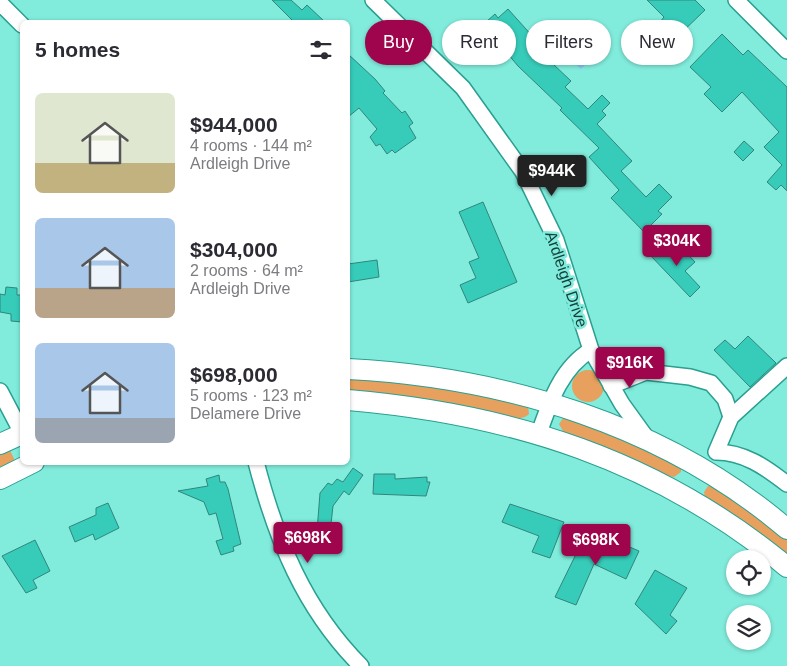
<!DOCTYPE html>
<meta charset="utf-8">
<style>
:root{--surface:#fff;--page:#f2f2f3;--text:#2b2b33;--muted:#7c7c81;--accent:#9e054d}
body{margin:0;font-family:Arial,sans-serif;background:var(--page);color:var(--text);height:100vh;display:flex;flex-direction:column;font-size:19px;white-space:nowrap}
*{box-sizing:border-box;margin:0}
p{font-size:16px;color:var(--muted)}
.icon{flex:none;width:28px;height:28px;fill:none;stroke:currentColor;stroke-width:2;stroke-linecap:round;stroke-linejoin:round}
.map{position:relative;flex:1;overflow:hidden}
.sheet{position:absolute;left:20px;top:20px;width:330px;height:445px;display:flex;flex-direction:column;background:var(--surface);border-radius:8px;box-shadow:0 1px 4px #0004}
.sheet>*{flex:none}
.top-card{position:absolute;left:365px;top:20px;width:346px;height:45px;display:flex;gap:10px}
.controls{position:absolute;left:726px;top:550px;display:grid;gap:10px}
.controls a{display:grid;place-items:center;width:45px;height:45px;border-radius:50%;background:var(--surface);box-shadow:0 1px 4px #0004;font-size:25px}
.price{position:absolute;translate:-50% -42px;padding:0 11px;border-radius:5px;background:var(--accent);color:#fff;font-size:16px;line-height:32px;filter:drop-shadow(0 1px 2px #0008)}
.price::after{content:'';position:absolute;left:50%;top:30px;width:15px;height:11px;margin-left:-8px;background:inherit;clip-path:polygon(0 0,100% 0,50% 100%)}
.price.selected{background:#222;color:#fff}
ul{padding:0;list-style:none}
li{display:flex;align-items:center;gap:15px;height:125px;padding:0 15px}
li span{display:grid;place-items:center;flex:none;width:140px;height:100px;border-radius:8px;color:#555}
li>.icon{margin-inline-start:auto}
span .icon{width:60px;height:60px;fill:#fffc;stroke-width:1}
li b{font-size:21px}
h2{display:flex;justify-content:space-between;align-items:center;height:60px;padding:0 15px;font-size:21px}
.chip{padding:0 18px;border-radius:22px;background:var(--surface);box-shadow:0 1px 4px #0004;font-size:18px;line-height:45px}
.chip.selected{background:var(--accent);color:#fff}
.map>svg:first-child{display:block}
.green{fill:#e7a05d}
.water{fill:#89c6f6}
.building{fill:#37cbb9;stroke:#32867b}
.lines{fill:none;stroke-linecap:round;stroke-linejoin:round}
.minor-casing{stroke:#2a9f91;stroke-width:18}
.major-casing{stroke:#2a9f91;stroke-width:22}
.minor{stroke:#fff;stroke-width:15}
.major{stroke:#fff;stroke-width:20}
.labels{text-anchor:middle;stroke-width:5;stroke-linejoin:round;paint-order:stroke}
.street-label{font-size:16px;fill:#13423b;stroke:#81ecdc}
</style>
<div class="map">
<svg width="787" height="666" viewBox="0 0 787 666">
<rect width="100%" height="100%" fill="#81ecdc"/>
<g class="green">
<circle cx="588" cy="386" r="16"/>
<path d="M 348,376 L 450,386 L 528,406 L 529,414 C 520,424 497,413 485,411 C 440,401 393,398 348,393 Z"/>
<polygon points="564,417 616,435 681,468 681,472 674,477 663,475 564,433 559,424"/>
<polygon points="9,448 16,463 0,471 0,452"/>
<polygon points="708,486 716,487 780,534 787,540 787,557 705,498 704,492"/>
</g>
<polygon class="water" points="588,41 599,51 581,69 570,59"/>
<g class="building">
<polygon points="272,0 291,0 302,10 307,5 325,22 288,22 292,20"/>
<polygon points="647,0 695,0 705,10 676,38 660,22 664,17"/>
<polygon points="508,9 543,48 566,26 579,38 553,64 571,81 565,87 588,109 602,95 610,103 602,111 606,115 597,124 632,161 621,171 646,197 659,184 672,197 658,211 662,214 644,232 611,198 619,190 589,157 599,148 560,110 562,108 518,66 486,28 489,26 486,22 495,14 498,18"/>
<polygon points="722,34 743,55 748,50 787,87 787,191 781,185 776,190 767,182 782,165 764,147 779,132 742,92 722,112 704,94 711,87 690,67"/>
<polygon points="348,54 375,79 385,91 383,93 402,113 405,111 413,123 409,126 416,138 395,153 392,150 387,154 380,144 376,146 370,137 377,129 359,108 348,117"/>
<polygon points="744,141 754,150 743,161 734,152"/>
<polygon points="483,202 517,282 468,303 460,285 476,278 469,262 479,258 459,212"/>
<polygon points="663,243 672,252 679,245 695,262 685,271 700,287 690,297 650,255"/>
<polygon points="377,260 379,277 348,282 348,264"/>
<polygon points="6,287 17,288 17,295 22,295 22,322 11,321 11,314 0,312 0,294 5,295"/>
<polygon points="748,336 776,363 750,387 714,350 725,340 735,349"/>
<polygon points="353,468 363,475 349,495 344,491 333,506 330,533 339,534 336,546 316,544 320,493 328,483 332,485 337,479 343,482"/>
<polygon points="374,474 395,474 395,479 427,477 427,482 430,482 426,496 373,494"/>
<polygon points="219,475 220,482 225,482 228,489 241,544 233,547 234,551 221,555 216,541 223,539 216,513 209,515 204,502 178,491 208,486 206,479"/>
<polygon points="108,503 119,528 95,540 93,534 75,542 69,527 96,515 96,508"/>
<polygon points="510,504 564,522 550,558 532,552 539,536 502,522"/>
<polygon points="599,534 639,551 626,579 594,564 576,605 555,597 579,548 591,551"/>
<polygon points="35,540 50,571 33,580 37,588 26,593 2,556"/>
<polygon points="655,570 687,588 670,615 677,621 666,634 635,604"/>
</g>
<g class="lines">
<g class="minor-casing">
<g id="minor">
<path d="M 373,0 L 463,88 L 523,172 L 556,240 L 591,350 C 561,368 550,402 539,433"/>
<polyline points="736,0 787,51"/>
<polyline points="0,3 22,25"/>
<polyline points="591,350 622,404 648,440"/>
<path d="M 787,366 L 731,417 L 716,452 C 744,452 765,467 787,484"/>
<polyline points="611,386 646,372 690,377 711,383 725,399 731,417"/>
<polyline points="0,391 22,433"/>
<path d="M 256,462 C 276,539 304,609 361,666"/>
</g>
</g>
<g class="major-casing">
<g id="major">
<path d="M 348,369 C 505,377 665,425 787,529"/>
<path d="M 348,400 C 512,414 658,460 787,567"/>
<polyline points="0,444 22,434"/>
<polyline points="0,479 34,462"/>
</g>
</g>
<use href="#minor" class="minor"/>
<use href="#major" class="major"/>
</g>
<g class="labels">
<g class="street-label">
<text transform="translate(567 279) rotate(71)" y="6">Ardleigh Drive</text>
</g>
</g>
</svg>
<div class="controls">
<a><svg class="icon" aria-label="locate" viewBox="0 0 24 24"><circle cx="12" cy="12" r="6"/><path d="M12 2v4M12 18v4M2 12h4M18 12h4"/></svg></a>
<a><svg class="icon" aria-label="layers" viewBox="0 0 24 24"><path d="M12 4l9 5-9 5-9-5zM3 14l9 5 9-5"/></svg></a>
</div>
<b class="price selected" style="left:552px;top:197px">$944K</b>
<b class="price" style="left:677px;top:267px">$304K</b>
<b class="price" style="left:630px;top:389px">$916K</b>
<b class="price" style="left:308px;top:564px">$698K</b>
<b class="price" style="left:596px;top:566px">$698K</b>
<div class="top-card">
<a class="chip selected">Buy</a>
<a class="chip">Rent</a>
<a class="chip">Filters</a>
<a class="chip">New</a>
</div>
<section class="sheet">
<h2>5 homes<svg class="icon" aria-label="filters" viewBox="0 0 24 24"><path d="M4 7h16M4 17h16"/><circle cx="9" cy="7" r="2"/><circle cx="15" cy="17" r="2"/></svg></h2>
<ul>
<li><span style="background:linear-gradient(#dfe7d0 70%,#c2b280 0)"><svg class="icon" aria-label="home" viewBox="0 0 24 24"><path d="M3 11l9-7 9 7M6 9v11h12V9"/></svg></span><div><b>$944,000</b><p>4 rooms · 144 m²</p><p>Ardleigh Drive</p></div></li>
<li><span style="background:linear-gradient(#a9c7e8 70%,#b9a48a 0)"><svg class="icon" aria-label="home" viewBox="0 0 24 24"><path d="M3 11l9-7 9 7M6 9v11h12V9"/></svg></span><div><b>$304,000</b><p>2 rooms · 64 m²</p><p>Ardleigh Drive</p></div></li>
<li><span style="background:linear-gradient(#a9c7e8 75%,#9aa5b1 0)"><svg class="icon" aria-label="home" viewBox="0 0 24 24"><path d="M3 11l9-7 9 7M6 9v11h12V9"/></svg></span><div><b>$698,000</b><p>5 rooms · 123 m²</p><p>Delamere Drive</p></div></li>
</ul>
</section>
</div>
